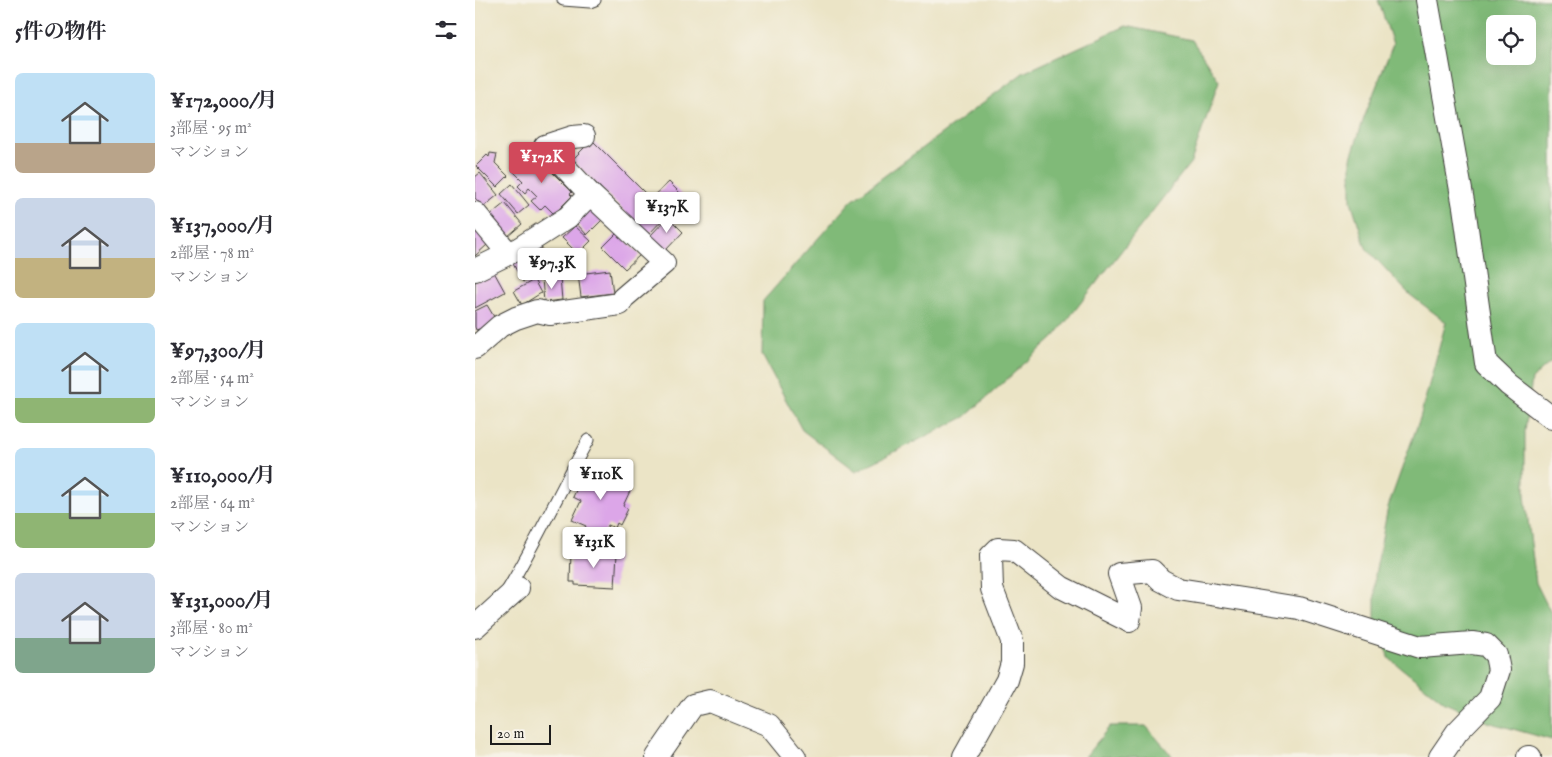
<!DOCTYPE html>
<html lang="ja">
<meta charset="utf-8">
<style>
:root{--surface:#fff;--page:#f2f2f3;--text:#2b2b33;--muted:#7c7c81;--accent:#d1495b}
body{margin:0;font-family:"IM FELL English","Noto Serif JP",serif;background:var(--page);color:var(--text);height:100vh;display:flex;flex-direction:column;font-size:19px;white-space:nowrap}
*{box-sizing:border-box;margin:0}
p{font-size:16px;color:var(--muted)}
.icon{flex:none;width:28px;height:28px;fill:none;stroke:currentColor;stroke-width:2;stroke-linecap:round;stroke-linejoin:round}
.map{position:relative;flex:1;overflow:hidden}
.drawer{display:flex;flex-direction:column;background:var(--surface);width:475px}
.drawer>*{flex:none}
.controls{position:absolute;left:1011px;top:15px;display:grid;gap:10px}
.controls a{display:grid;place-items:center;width:50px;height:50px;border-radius:8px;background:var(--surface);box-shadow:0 5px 20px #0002;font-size:25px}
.scale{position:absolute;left:15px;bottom:12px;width:61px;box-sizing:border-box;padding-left:5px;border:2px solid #1c1c1c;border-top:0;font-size:14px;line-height:18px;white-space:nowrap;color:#1c1c1c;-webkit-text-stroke:4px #f7f3e8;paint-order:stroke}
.price{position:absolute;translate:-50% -42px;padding:0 11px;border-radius:5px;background:#fff;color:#222;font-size:16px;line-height:32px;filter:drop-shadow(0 1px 2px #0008)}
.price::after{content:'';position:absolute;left:50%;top:30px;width:15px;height:11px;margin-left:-8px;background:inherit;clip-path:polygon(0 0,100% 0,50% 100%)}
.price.selected{background:var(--accent);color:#fff}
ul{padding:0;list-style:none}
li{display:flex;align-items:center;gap:15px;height:125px;padding:0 15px}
li span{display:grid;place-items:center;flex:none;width:140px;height:100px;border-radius:8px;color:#555}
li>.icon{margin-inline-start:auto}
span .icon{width:60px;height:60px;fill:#fffc;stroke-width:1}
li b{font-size:21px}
h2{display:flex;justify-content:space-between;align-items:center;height:60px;padding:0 15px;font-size:21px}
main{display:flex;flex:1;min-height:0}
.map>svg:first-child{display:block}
.forest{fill:#80ba78;stroke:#4e6b4a;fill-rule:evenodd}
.building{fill:#dca6e8}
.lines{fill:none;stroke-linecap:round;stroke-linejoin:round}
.lane-casing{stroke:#3b3a36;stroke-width:13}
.street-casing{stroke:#3b3a36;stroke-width:24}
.lane{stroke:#fff;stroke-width:11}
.street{stroke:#fff;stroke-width:22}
</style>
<main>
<section class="drawer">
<h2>5件の物件<svg class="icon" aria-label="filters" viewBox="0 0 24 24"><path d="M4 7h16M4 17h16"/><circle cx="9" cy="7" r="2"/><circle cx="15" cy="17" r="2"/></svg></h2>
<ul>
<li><span style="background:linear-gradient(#bfe0f5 70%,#b9a48a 0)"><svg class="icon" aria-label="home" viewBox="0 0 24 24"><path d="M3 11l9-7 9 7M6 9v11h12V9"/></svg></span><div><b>¥172,000/月</b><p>3部屋 · 95 m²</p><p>マンション</p></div></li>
<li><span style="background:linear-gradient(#c9d6e8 60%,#c2b280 0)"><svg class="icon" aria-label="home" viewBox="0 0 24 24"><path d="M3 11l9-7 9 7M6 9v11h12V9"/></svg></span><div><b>¥137,000/月</b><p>2部屋 · 78 m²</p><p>マンション</p></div></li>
<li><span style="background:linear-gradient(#bfe0f5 75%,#8fb573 0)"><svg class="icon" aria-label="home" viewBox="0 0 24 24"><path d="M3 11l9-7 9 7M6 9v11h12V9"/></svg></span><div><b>¥97,300/月</b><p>2部屋 · 54 m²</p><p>マンション</p></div></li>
<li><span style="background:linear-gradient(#bfe0f5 65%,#8fb573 0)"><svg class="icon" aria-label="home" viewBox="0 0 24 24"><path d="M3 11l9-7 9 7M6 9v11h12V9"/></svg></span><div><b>¥110,000/月</b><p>2部屋 · 64 m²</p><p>マンション</p></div></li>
<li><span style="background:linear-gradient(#c9d6e8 65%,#7fa58c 0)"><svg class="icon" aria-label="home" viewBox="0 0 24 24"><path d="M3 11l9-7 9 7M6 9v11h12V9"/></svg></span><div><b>¥131,000/月</b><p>3部屋 · 80 m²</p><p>マンション</p></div></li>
</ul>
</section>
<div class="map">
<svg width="1077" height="757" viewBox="0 0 1077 757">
<rect width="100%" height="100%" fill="#f7f3e8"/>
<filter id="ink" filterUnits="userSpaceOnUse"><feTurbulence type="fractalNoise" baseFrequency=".02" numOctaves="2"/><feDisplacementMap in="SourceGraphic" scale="10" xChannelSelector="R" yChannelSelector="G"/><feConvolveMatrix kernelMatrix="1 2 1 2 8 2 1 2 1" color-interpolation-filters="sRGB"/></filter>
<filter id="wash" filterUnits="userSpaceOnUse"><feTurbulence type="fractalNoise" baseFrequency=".0096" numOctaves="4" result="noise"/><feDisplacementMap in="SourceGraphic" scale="20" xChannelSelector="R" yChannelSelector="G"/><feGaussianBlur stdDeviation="1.12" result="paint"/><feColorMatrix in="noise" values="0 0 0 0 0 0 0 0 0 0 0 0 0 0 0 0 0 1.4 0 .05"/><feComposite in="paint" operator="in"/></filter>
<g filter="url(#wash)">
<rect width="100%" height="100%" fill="#ebe4c6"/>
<g class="forest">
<path d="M 903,0 L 1077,0 L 1077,361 L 1057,379 L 1050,431 L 1050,496 L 1061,583 L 1077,615 L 1077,740 L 1013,722 L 970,703 L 915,659 L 900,628 L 900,575 L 913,507 L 945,418 L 971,322 L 934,294 L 891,248 L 876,201 L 876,158 L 889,118 L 918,44 ZM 1020,24 L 1052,24 L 1052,56 L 1020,56 Z"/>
<polygon points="650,26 717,40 744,81 716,162 579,337 490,417 381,471 327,430 287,355 288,301 377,200 548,73"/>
<polygon points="635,726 671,726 698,757 610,757"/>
</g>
<g id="blocks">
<g class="building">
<polygon points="117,140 192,215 173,235 97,160"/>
<polygon points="56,151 97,192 95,194 97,196 79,214 70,205 65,210 56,201 62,196 54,188 50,193 43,186 48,181 37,170"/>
<polygon points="15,153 22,154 20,163 33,176 22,187 1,166 12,155 14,157"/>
<polygon points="5,173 23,195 8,207 0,198 0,177"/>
<polygon points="194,182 207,195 190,211 177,198"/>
<polygon points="37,184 54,205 43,214 26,194"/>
<polygon points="30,203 47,224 32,237 14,216"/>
<polygon points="116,207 128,219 112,235 101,223"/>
<polygon points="193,217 208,232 190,251 175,236"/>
<polygon points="100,226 116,241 103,254 87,238"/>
<polygon points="0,228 13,244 0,256"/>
<polygon points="143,232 165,255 150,269 128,247"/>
<polygon points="66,247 76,267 48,282 37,262"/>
<polygon points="135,270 138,293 106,297 103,274"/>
<polygon points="19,272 30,292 0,308 0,282"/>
<polygon points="85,277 87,300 69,302 67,279"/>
<polygon points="59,280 66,293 47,305 39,291"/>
<polygon points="12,305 21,320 6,332 4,329 1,330 0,327 0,311"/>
<polygon points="117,463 153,480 150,488 155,491 148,506 153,509 145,525 142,523 140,528 133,525 125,541 107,533 111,526 97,520 106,501 98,497 107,477 110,478"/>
<polygon points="96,552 142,553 140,587 100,585 100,582 95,582"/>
</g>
</g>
</g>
<g filter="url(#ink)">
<use href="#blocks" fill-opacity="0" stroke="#3b3a36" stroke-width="1"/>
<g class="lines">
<g class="lane-casing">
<g id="lane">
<polyline points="88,0 115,2 120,0"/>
<path d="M 33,589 C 62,541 85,490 113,440"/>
</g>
</g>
<g class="street-casing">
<g id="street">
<polyline points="952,0 989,207 1011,363 1034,385 1077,418"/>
<polyline points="0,213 33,253"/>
<polyline points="0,270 43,249 93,217 115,194 70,146 98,137 109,136"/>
<polyline points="0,348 25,326 41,318 62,311 75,314 145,304 148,298 189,263 115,194"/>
<polyline points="0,627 43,588"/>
<polyline points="182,757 218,705 235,701 294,725 320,757"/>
<polyline points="489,757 532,680 537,663 537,641 517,589 516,556 523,549 539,550 586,587 654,621 656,608 644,574 677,571 686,580 703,589 824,608 945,647 997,643 1011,645 1021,655 1024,670 1015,698 982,732 965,757"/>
<polyline points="1053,757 1055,757"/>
</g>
</g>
<use href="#lane" class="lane"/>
<use href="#street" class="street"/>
</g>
</g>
</svg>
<div class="controls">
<a><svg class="icon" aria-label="locate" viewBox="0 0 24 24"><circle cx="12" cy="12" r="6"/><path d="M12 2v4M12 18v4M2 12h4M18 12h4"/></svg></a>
</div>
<div class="scale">20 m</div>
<b class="price selected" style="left:67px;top:184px">¥172K</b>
<b class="price" style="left:192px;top:234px">¥137K</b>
<b class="price" style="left:77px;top:290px">¥97.3K</b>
<b class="price" style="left:126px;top:501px">¥110K</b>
<b class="price" style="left:119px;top:569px">¥131K</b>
</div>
</main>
